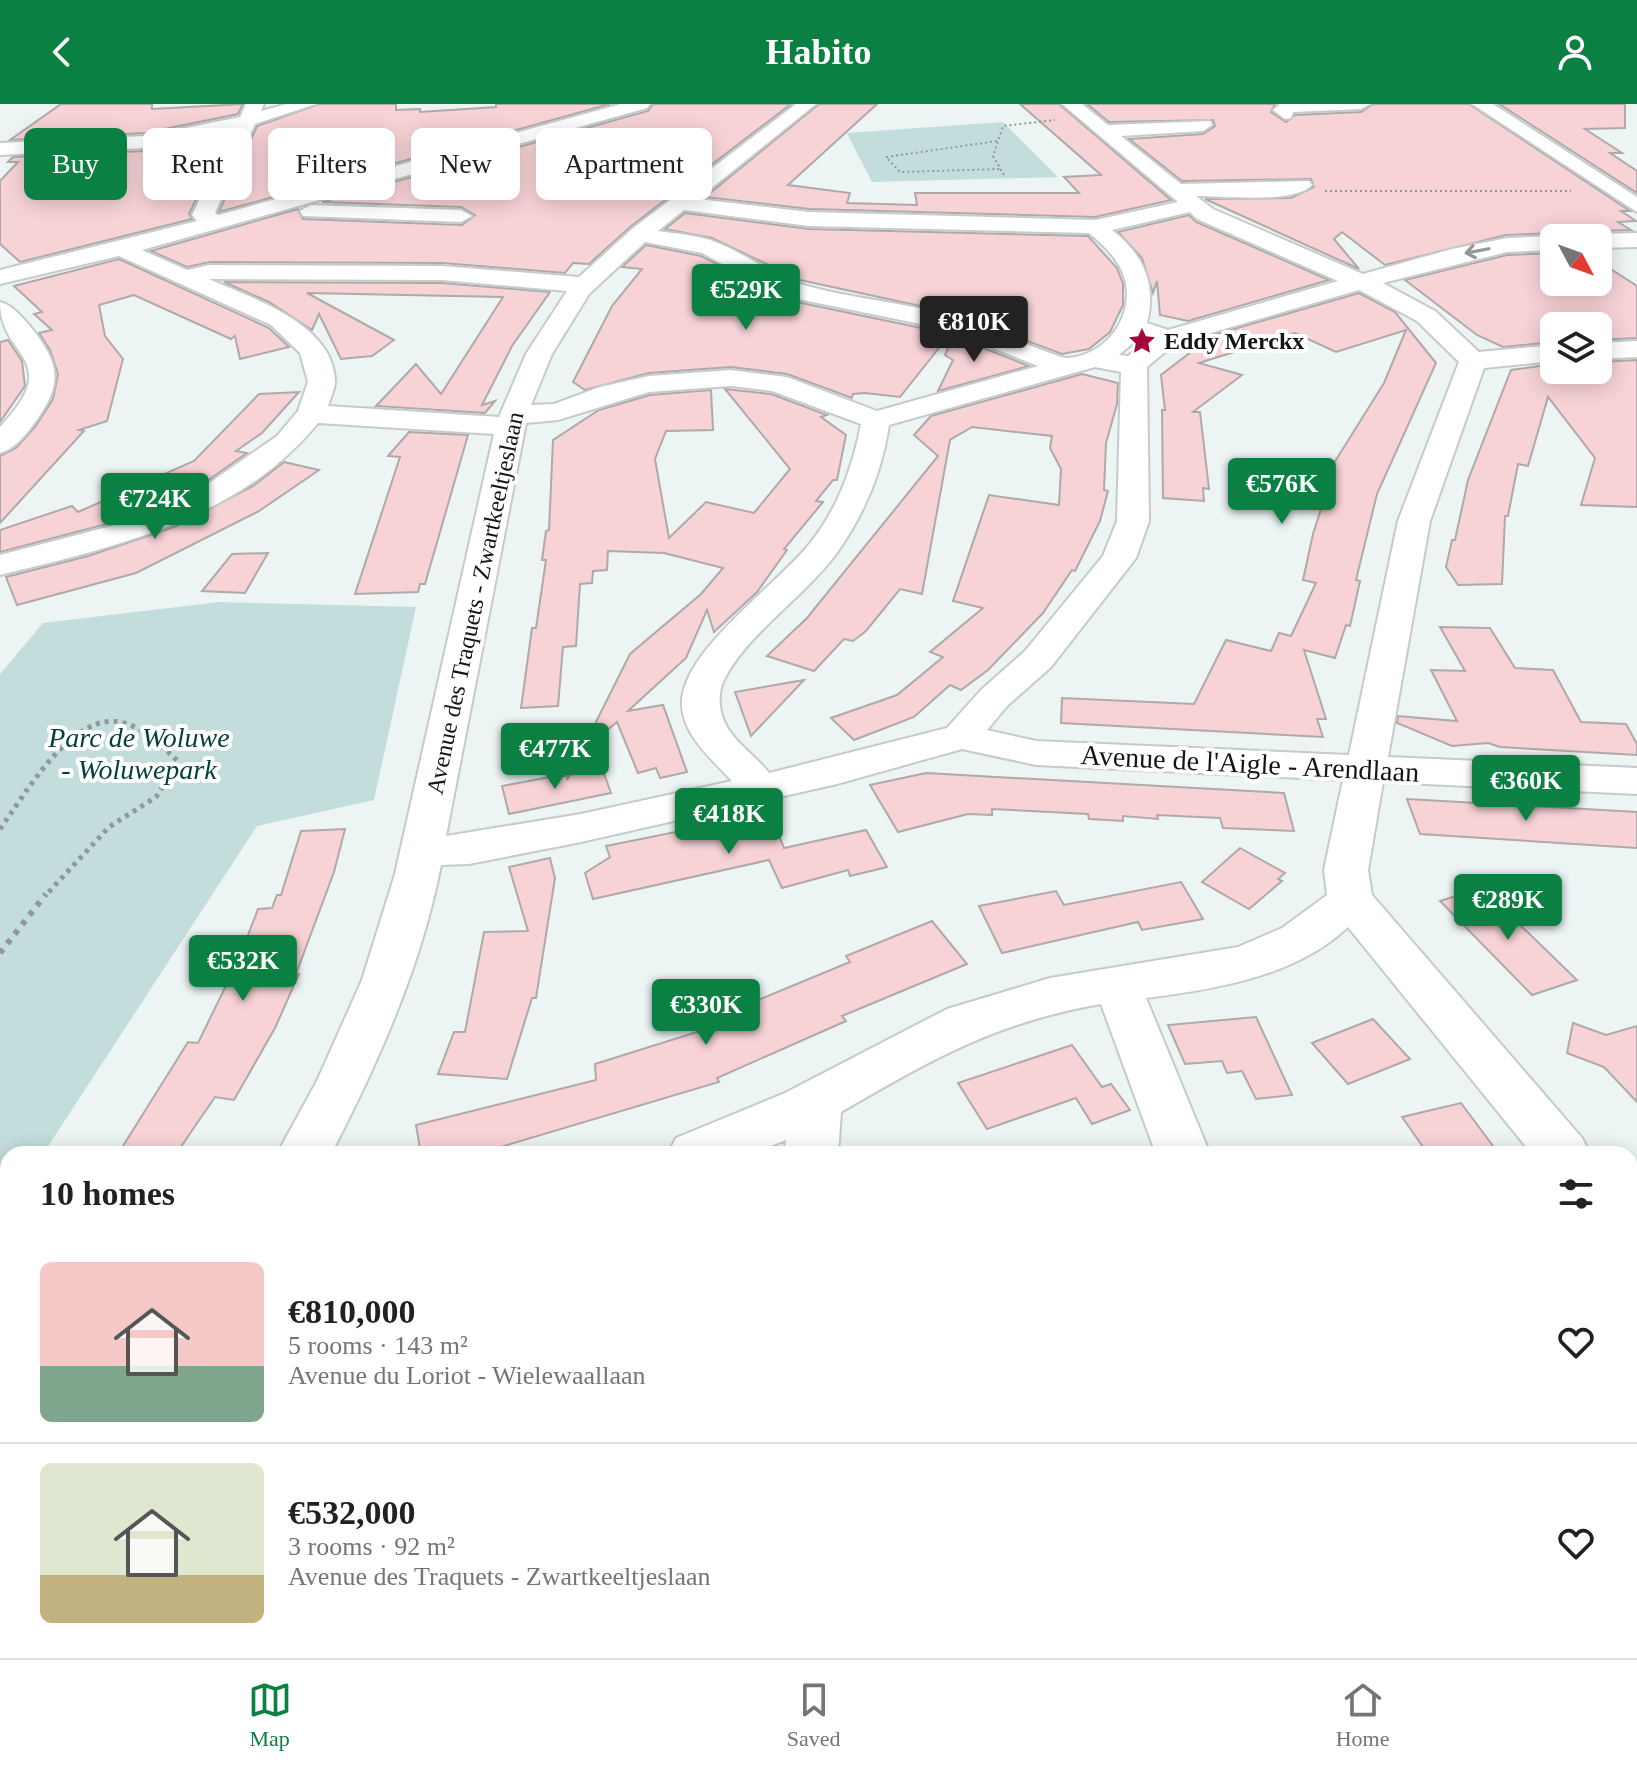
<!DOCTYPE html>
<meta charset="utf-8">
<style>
:root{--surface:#fff;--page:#f2f2f2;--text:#202124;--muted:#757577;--line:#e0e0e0;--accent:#0b8043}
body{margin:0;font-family:"Times New Roman",serif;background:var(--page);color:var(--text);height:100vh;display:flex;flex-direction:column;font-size:30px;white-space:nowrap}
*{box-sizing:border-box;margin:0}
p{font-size:26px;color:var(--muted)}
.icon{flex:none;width:44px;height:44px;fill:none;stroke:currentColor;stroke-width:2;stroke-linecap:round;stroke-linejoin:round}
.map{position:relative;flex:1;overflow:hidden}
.sheet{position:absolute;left:0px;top:1042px;width:1638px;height:512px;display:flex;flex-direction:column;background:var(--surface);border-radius:24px 24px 0 0;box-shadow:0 4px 20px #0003}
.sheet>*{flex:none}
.hud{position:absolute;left:24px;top:24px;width:800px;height:72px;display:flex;gap:16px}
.needle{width:52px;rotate:131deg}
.buttons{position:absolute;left:1540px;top:120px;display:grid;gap:16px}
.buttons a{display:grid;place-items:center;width:72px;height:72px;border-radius:12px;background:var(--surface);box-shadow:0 4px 20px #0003;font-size:40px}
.price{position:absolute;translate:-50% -68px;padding:0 18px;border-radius:8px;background:var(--accent);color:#fff;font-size:26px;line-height:52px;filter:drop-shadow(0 2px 4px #0008)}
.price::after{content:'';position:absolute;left:50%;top:48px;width:24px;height:18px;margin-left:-12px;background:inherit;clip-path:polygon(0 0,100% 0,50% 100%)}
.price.current{background:#222;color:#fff}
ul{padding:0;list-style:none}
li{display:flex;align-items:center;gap:24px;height:200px;padding:0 40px}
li+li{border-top:2px solid var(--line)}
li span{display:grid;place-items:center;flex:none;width:224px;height:160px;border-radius:12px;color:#555}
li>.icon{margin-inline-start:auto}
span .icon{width:96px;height:96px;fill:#fffc;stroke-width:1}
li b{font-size:34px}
h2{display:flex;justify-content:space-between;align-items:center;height:96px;padding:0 40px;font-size:34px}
.tag{padding:0 28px;border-radius:12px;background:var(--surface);box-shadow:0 4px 20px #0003;font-size:28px;line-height:72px}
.tag.current{background:var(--accent);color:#fff}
header{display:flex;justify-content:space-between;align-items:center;height:104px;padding:0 40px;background:var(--accent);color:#fff;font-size:36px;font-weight:700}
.tabs{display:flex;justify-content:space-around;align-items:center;height:112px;border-top:2px solid var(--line);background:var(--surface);font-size:22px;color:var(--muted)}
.tabs a{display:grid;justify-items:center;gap:4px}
.tabs .current{color:var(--accent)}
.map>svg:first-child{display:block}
.green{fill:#c3dddc}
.building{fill:#f7d3d6;stroke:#afa9a9;stroke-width:2}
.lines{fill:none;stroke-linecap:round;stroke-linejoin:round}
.minor-casing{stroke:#c5cbcb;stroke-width:4}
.path-far3{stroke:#929797;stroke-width:2;stroke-dasharray:2 3;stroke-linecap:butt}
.path-far2{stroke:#929797;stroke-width:5;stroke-dasharray:4 5;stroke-linecap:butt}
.path-far1{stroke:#929797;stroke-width:6;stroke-dasharray:5 7;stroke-linecap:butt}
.path{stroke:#929797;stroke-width:7;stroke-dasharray:6 9;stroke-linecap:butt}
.minor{fill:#fff;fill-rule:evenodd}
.oneway{stroke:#959696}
.labels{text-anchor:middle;stroke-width:8;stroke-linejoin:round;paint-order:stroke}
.far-poi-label{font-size:24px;font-weight:bold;fill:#131515;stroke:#fff;text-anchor:start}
.far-street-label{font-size:24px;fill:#131515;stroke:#fff}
.park-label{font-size:28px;font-style:italic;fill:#013f40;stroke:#fff}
.street-label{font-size:28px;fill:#131515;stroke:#fff}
</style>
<header><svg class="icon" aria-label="back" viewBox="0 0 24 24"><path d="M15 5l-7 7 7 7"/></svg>Habito<svg class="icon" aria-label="person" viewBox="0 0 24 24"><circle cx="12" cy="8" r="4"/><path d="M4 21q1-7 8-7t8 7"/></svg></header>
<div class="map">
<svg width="1637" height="1554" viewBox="0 0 1637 1554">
<rect width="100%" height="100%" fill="#edf4f4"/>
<g class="green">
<polygon points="1003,18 1058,73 872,78 847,29"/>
<polygon points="219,498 416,503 374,696 257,722 43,1050 8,1050 8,1104 0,1116 0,570 43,519"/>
</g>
<g class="building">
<polygon points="61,0 152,0 152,5 243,0 238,10 145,29 10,36"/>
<polygon points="319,0 396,0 396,6 420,5 420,8 496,3 496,0 610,0 219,108 257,22"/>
<polygon points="653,0 791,0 630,123 589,160 573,159 565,169 442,159 210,158 187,163 151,147 298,105 303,115 462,121 475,111 461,103 322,98 648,7"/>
<polygon points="819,0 877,0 788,81 850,89 847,99 917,101 915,89 1079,89 1064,73 1101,71 1020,0 1059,0 1171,96 1095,113 809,105 705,93"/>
<polygon points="1087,0 1275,0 1271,8 1286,18 1295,11 1361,8 1373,0 1469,0 1630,107 1621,107 1636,117 1618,118 1631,126 1598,127 1586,134 1564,134 1554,129 1506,131 1385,161 1342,128 1334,135 1359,165 1205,95 1291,94 1314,83 1311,75 1182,77 1129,35 1203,30 1215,22 1213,16 1109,18"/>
<polygon points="1499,0 1625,0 1625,24 1585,25 1622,49 1610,49 1637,67 1637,89"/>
<polygon points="228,30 189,110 192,115 20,158 0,140 0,77 18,58 8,58 13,53 145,47"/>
<polygon points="685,109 809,125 1088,132 1117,164 1123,180 1123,201 1110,228 1089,245 1062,250 953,209 800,176 712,134 665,125"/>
<polygon points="1189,111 1196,118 1329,176 1188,217 1160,211 1157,177 1153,189 1142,154 1118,128"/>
<polygon points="646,141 701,152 792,197 950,230 900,293 865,289 853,290 852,294 787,270 731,263 649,269 585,286 573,278 612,202 642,165 622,163"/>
<polygon points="1554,149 1554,178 1598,178 1598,157 1637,182 1637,234 1598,236 1598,222 1554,222 1554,238 1503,243 1477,231 1405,176 1507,151"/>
<polygon points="119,155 269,224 289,243 240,255 235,232 231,235 134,191 99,201 105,232 123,255 107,317 79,326 84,327 0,419 0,352 16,344 35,323 53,295 58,270 50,246 39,229 52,226 34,210 42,208 14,182"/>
<polygon points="224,178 442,179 550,188 512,242 482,301 495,297 485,309 376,302 416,260 441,290 503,193 307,189 394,236 372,252 341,255 319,210 312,226 269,198"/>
<polygon points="1359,189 1395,208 1436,259 1377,390 1356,476 1360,477 1350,522 1346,521 1335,554 1304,546 1326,615 1317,615 1323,633 1061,619 1062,594 1194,600 1226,536 1271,547 1279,529 1291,532 1316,479 1303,476 1313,430 1332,370 1329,367 1384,279 1406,226 1336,248 1295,229 1199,259 1242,271 1193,308 1200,308 1209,385 1203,384 1204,397 1163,394 1162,306 1165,306 1161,271 1213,231"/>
<polygon points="953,232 1029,262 938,287 953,256 945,251"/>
<polygon points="8,236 22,257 25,282 0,318 0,238"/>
<polygon points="1637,256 1637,403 1581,401 1595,354 1548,293 1528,362 1518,360 1508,412 1505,412 1502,480 1458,481 1446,463 1452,436 1455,436 1468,376 1511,266 1554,260 1554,266 1598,266 1598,258"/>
<polygon points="1082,270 1118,279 1117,300 1106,339 1104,386 1108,387 1100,417 1075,467 1072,466 1043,509 988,566 961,586 950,581 914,613 854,636 831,614 897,591 943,553 930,548 983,504 953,497 989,391 1059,401 1061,365 1050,344 1052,332 972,323 950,336 922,490 900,485 866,527 853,537 844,535 814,567 767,552 807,514 938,352 914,331 931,312"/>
<polygon points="725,285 771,290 827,311 821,313 846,331 837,376 833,376 816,397 823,398 784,445 787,446 757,488 714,528 707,506 686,554 628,607 663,601 687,668 660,674 656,664 638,669 617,618 581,648 630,550 701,490 723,464 664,449 608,447 607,466 593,467 592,479 580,480 576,542 563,543 558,602 521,604 532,524 536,524 546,456 542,456 546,427 549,426 553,336 599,306 650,291 711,286 713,326 666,327 655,355 669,434 706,398 754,409 790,365"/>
<polygon points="299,288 262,329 236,347 247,349 204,379 118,417 0,448 0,426 72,402 78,408 194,357 259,290"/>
<polygon points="409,328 468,331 425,480 420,480 418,488 355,490 400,353 388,352"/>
<polygon points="284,358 319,366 259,407 136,469 17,501 6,473 88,452 174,423 253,382"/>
<polygon points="268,449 245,489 202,487 232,450"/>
<polygon points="1440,523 1490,524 1515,564 1553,566 1581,618 1626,620 1637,640 1637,651 1500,643 1488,639 1452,642 1397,619 1398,612 1457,617 1431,566 1465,567"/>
<polygon points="804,576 751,632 735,588"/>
<polygon points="602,664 611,689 509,710 502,682 555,672 568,672 567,676 570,671"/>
<polygon points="926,669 1284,689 1294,727 1223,724 1220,714 1157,711 1158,715 1123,712 1123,717 1089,715 1088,710 992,705 992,711 968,710 898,728 870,681"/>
<polygon points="1407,695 1637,708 1637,744 1420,730"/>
<polygon points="770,709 784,744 866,726 887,763 850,772 848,766 782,784 769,756 593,795 585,769 610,753 606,742"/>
<polygon points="345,725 334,768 296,870 299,870 275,924 234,996 215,993 176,1050 118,1050 188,938 198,939 238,857 258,805 272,804 277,791 281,791 301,727"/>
<polygon points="1240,744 1285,769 1278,775 1282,777 1249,805 1202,778"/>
<polygon points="550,754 555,774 536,894 532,894 507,975 438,970 454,928 465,928 484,828 528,827 509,763"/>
<polygon points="1181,778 1203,815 1142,826 1138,818 1002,849 979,802 1056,787 1064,801"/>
<polygon points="1482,784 1577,876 1532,891 1440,797"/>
<polygon points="932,817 967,860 842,912 846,917 717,974 719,978 477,1050 421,1050 416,1021 596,976 595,960 729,918 724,910 850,858 846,852"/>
<polygon points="1256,913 1292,991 1256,995 1242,967 1227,969 1222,957 1185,960 1168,921"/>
<polygon points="1373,915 1410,955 1348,980 1312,939"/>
<polygon points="1573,919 1606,931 1637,922 1637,998 1604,963 1567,949"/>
<polygon points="1072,941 1102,983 1111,980 1130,1006 1092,1020 1076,994 987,1025 958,979"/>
<polygon points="1461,999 1499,1050 1428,1050 1402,1013"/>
</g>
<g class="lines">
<g class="minor-casing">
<g id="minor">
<path d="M 246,0 L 264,0 L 261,7 L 287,0 L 316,0 L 255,20 L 215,109 L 218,111 L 621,0 L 650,0 L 647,4 L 142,146 L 187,166 L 210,161 L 442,162 L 579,173 L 632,125 L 796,0 L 816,0 L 698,95 L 809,108 L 1095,116 L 1178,98 L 1062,0 L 1082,0 L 1108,21 L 1210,17 L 1212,21 L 1203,27 L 1121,32 L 1181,80 L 1309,77 L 1312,81 C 1295,100 1223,92 1196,92 L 1213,105 L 1363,170 L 1452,145 L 1507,134 L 1554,132 L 1561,134 L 1554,134 L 1554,146 L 1507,148 L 1383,179 L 1435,207 L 1479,248 L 1554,241 L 1554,257 L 1484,264 L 1430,417 L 1388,653 L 1637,664 L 1637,690 L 1383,678 L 1368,766 L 1372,791 L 1582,1034 L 1590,1050 L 1532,1050 L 1348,823 C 1295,873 1215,885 1146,894 L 1210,1050 L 1156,1050 L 1101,900 C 996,918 931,956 841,1008 L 838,1050 L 784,1050 L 786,1036 L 751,1050 L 668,1050 L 676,1034 L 785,989 L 947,905 L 1050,874 L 1238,843 L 1282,824 L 1327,791 L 1324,766 L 1343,676 L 1036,661 L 962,645 L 837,680 L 581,738 L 469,760 L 441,761 C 421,863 378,959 331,1050 L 277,1050 L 317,977 L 362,876 L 395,770 L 494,330 L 318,319 C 240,415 115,443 0,471 L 0,451 L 119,420 L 205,382 L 277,332 L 298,307 L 308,278 L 300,249 L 271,221 L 119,152 L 0,180 L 0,166 L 197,117 L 192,111 L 233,26 L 145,44 L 0,51 L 0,39 L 145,32 L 240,13 ZM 684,106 L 809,122 L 1089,129 C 1109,146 1126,162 1127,189 C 1127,222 1102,251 1068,254 C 1058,255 989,223 972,218 C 920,200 864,197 811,183 C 777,175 750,152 718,139 C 700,131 677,130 658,127 ZM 1190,108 L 1197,115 L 1338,177 L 1168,226 L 1147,219 C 1157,180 1143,150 1112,126 ZM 645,138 L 702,149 L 755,178 L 793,194 L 945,225 L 1038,262 L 877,307 L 787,273 L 731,266 L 649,272 L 600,283 L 554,300 L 531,301 L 552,250 L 589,190 ZM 209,175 L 442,176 L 567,187 L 526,250 L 499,313 L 328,302 C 330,295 335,285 335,278 C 335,220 251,194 209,175 ZM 1359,186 L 1417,217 L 1459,258 L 1398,417 L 1349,651 L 1036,637 L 987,626 L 1007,602 L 1051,563 L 1136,454 L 1149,417 L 1147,263 L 1176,239 ZM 1139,234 L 1149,236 L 1128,252 L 1119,251 ZM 1095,263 L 1121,268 L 1117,417 L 1103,452 L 1025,547 L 981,586 L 947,624 L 769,669 C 753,648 726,634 721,607 C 718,596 720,582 726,572 C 749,529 806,491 836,450 C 864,411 882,368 889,321 ZM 731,282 L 772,287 L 861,320 C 853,362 838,404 811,438 C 780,479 678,549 682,602 C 684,633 713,656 732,677 L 581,710 L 446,732 L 526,319 L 558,316 L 649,288 Z"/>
<polygon points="1280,0 1370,0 1361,5 1293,8 1291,14 1285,15 1273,6"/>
<polygon points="1472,0 1493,0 1637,93 1637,108"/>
<polygon points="311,101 461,106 472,112 461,118 303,112 300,107"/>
<polygon points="1637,129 1637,143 1598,144 1598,134 1589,134 1598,130"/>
<path d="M 0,198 C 12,201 20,211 29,221 C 61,260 64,280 33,321 C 24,333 14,345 0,349 L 0,323 C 66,254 0,255 0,198 Z"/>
<polygon points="1637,237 1637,253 1598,255 1598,239"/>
<polygon points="1630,1109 1637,1112 1637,1168 1630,1165"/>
<polygon points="8,1471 8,1546 13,1546 0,1551 0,1474"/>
<polygon points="918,1546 995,1546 998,1554 921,1554"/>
</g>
</g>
<g class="path-far3">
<polyline points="997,37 886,53 900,68 1000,65"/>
<polyline points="1004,71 993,52 1003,22 1055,16"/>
<polyline points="1325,87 1571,87"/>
</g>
<path class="path-far2" d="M 0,725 C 25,691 73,604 124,619 C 147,625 162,643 179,658 L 156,693 L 109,723 L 45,792"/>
<polyline class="path-far1" points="0,849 46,790"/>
<g class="path">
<polyline points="0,1242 8,1243"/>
<polyline points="0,1417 8,1406"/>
</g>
<use href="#minor" class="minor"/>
</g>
<defs><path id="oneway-shaft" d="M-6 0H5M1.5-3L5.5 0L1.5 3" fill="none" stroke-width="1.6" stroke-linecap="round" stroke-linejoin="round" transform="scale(2)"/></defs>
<use class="oneway" href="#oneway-shaft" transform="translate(1477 147) rotate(169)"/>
<defs>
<g id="sight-bare" transform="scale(2.16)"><path d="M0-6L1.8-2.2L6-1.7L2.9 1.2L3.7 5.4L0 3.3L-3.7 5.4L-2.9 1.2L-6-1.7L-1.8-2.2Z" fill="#a3063a" stroke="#fff" stroke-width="2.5" paint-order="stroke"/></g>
</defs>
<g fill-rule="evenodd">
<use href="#sight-bare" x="1142" y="237"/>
</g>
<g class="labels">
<g class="far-poi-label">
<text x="1164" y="245">Eddy Merckx</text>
</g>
<g class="far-street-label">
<text transform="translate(475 499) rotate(-78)" y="8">Avenue des Traquets - Zwartkeeltjeslaan</text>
</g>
<g class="park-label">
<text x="139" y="643">Parc de Woluwe<tspan x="139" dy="32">- Woluwepark</tspan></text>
</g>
<g class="street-label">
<text transform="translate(1250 659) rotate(3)" y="10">Avenue de l'Aigle - Arendlaan</text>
</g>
</g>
</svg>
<div class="buttons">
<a><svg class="needle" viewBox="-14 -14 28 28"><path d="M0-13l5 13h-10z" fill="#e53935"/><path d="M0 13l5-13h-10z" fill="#757577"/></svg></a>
<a><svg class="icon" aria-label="layers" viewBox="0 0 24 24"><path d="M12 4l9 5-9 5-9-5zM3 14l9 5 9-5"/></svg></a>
</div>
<b class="price" style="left:746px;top:228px">€529K</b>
<b class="price current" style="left:974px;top:260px">€810K</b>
<b class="price" style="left:1282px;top:422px">€576K</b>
<b class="price" style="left:155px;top:437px">€724K</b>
<b class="price" style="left:555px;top:687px">€477K</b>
<b class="price" style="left:1526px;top:719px">€360K</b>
<b class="price" style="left:729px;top:752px">€418K</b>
<b class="price" style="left:1508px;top:838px">€289K</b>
<b class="price" style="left:243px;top:899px">€532K</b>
<b class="price" style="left:706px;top:943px">€330K</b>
<div class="hud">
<a class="tag current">Buy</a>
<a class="tag">Rent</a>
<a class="tag">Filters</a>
<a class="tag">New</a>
<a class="tag">Apartment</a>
</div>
<section class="sheet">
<h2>10 homes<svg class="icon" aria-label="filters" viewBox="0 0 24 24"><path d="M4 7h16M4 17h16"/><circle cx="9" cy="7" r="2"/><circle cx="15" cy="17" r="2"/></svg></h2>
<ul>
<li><span style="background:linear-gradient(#f6c9c9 65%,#7fa58c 0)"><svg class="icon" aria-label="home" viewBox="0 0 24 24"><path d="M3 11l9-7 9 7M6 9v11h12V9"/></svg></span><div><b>€810,000</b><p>5 rooms · 143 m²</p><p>Avenue du Loriot - Wielewaallaan</p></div><svg class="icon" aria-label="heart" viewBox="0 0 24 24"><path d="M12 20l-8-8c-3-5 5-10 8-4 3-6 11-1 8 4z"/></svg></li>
<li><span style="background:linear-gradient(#dfe7d0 70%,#c2b280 0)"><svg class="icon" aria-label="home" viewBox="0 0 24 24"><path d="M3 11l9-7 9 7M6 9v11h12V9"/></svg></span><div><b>€532,000</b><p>3 rooms · 92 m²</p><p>Avenue des Traquets - Zwartkeeltjeslaan</p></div><svg class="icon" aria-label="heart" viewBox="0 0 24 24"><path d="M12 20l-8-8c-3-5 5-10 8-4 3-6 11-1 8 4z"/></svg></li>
</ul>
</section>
</div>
<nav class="tabs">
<a class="current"><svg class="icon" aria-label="map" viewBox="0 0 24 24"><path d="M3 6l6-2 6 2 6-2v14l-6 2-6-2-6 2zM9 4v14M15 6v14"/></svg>Map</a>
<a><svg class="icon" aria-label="saved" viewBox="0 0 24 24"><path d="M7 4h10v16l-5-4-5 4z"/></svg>Saved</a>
<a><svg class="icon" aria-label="home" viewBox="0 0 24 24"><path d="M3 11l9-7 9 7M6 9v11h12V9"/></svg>Home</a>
</nav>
